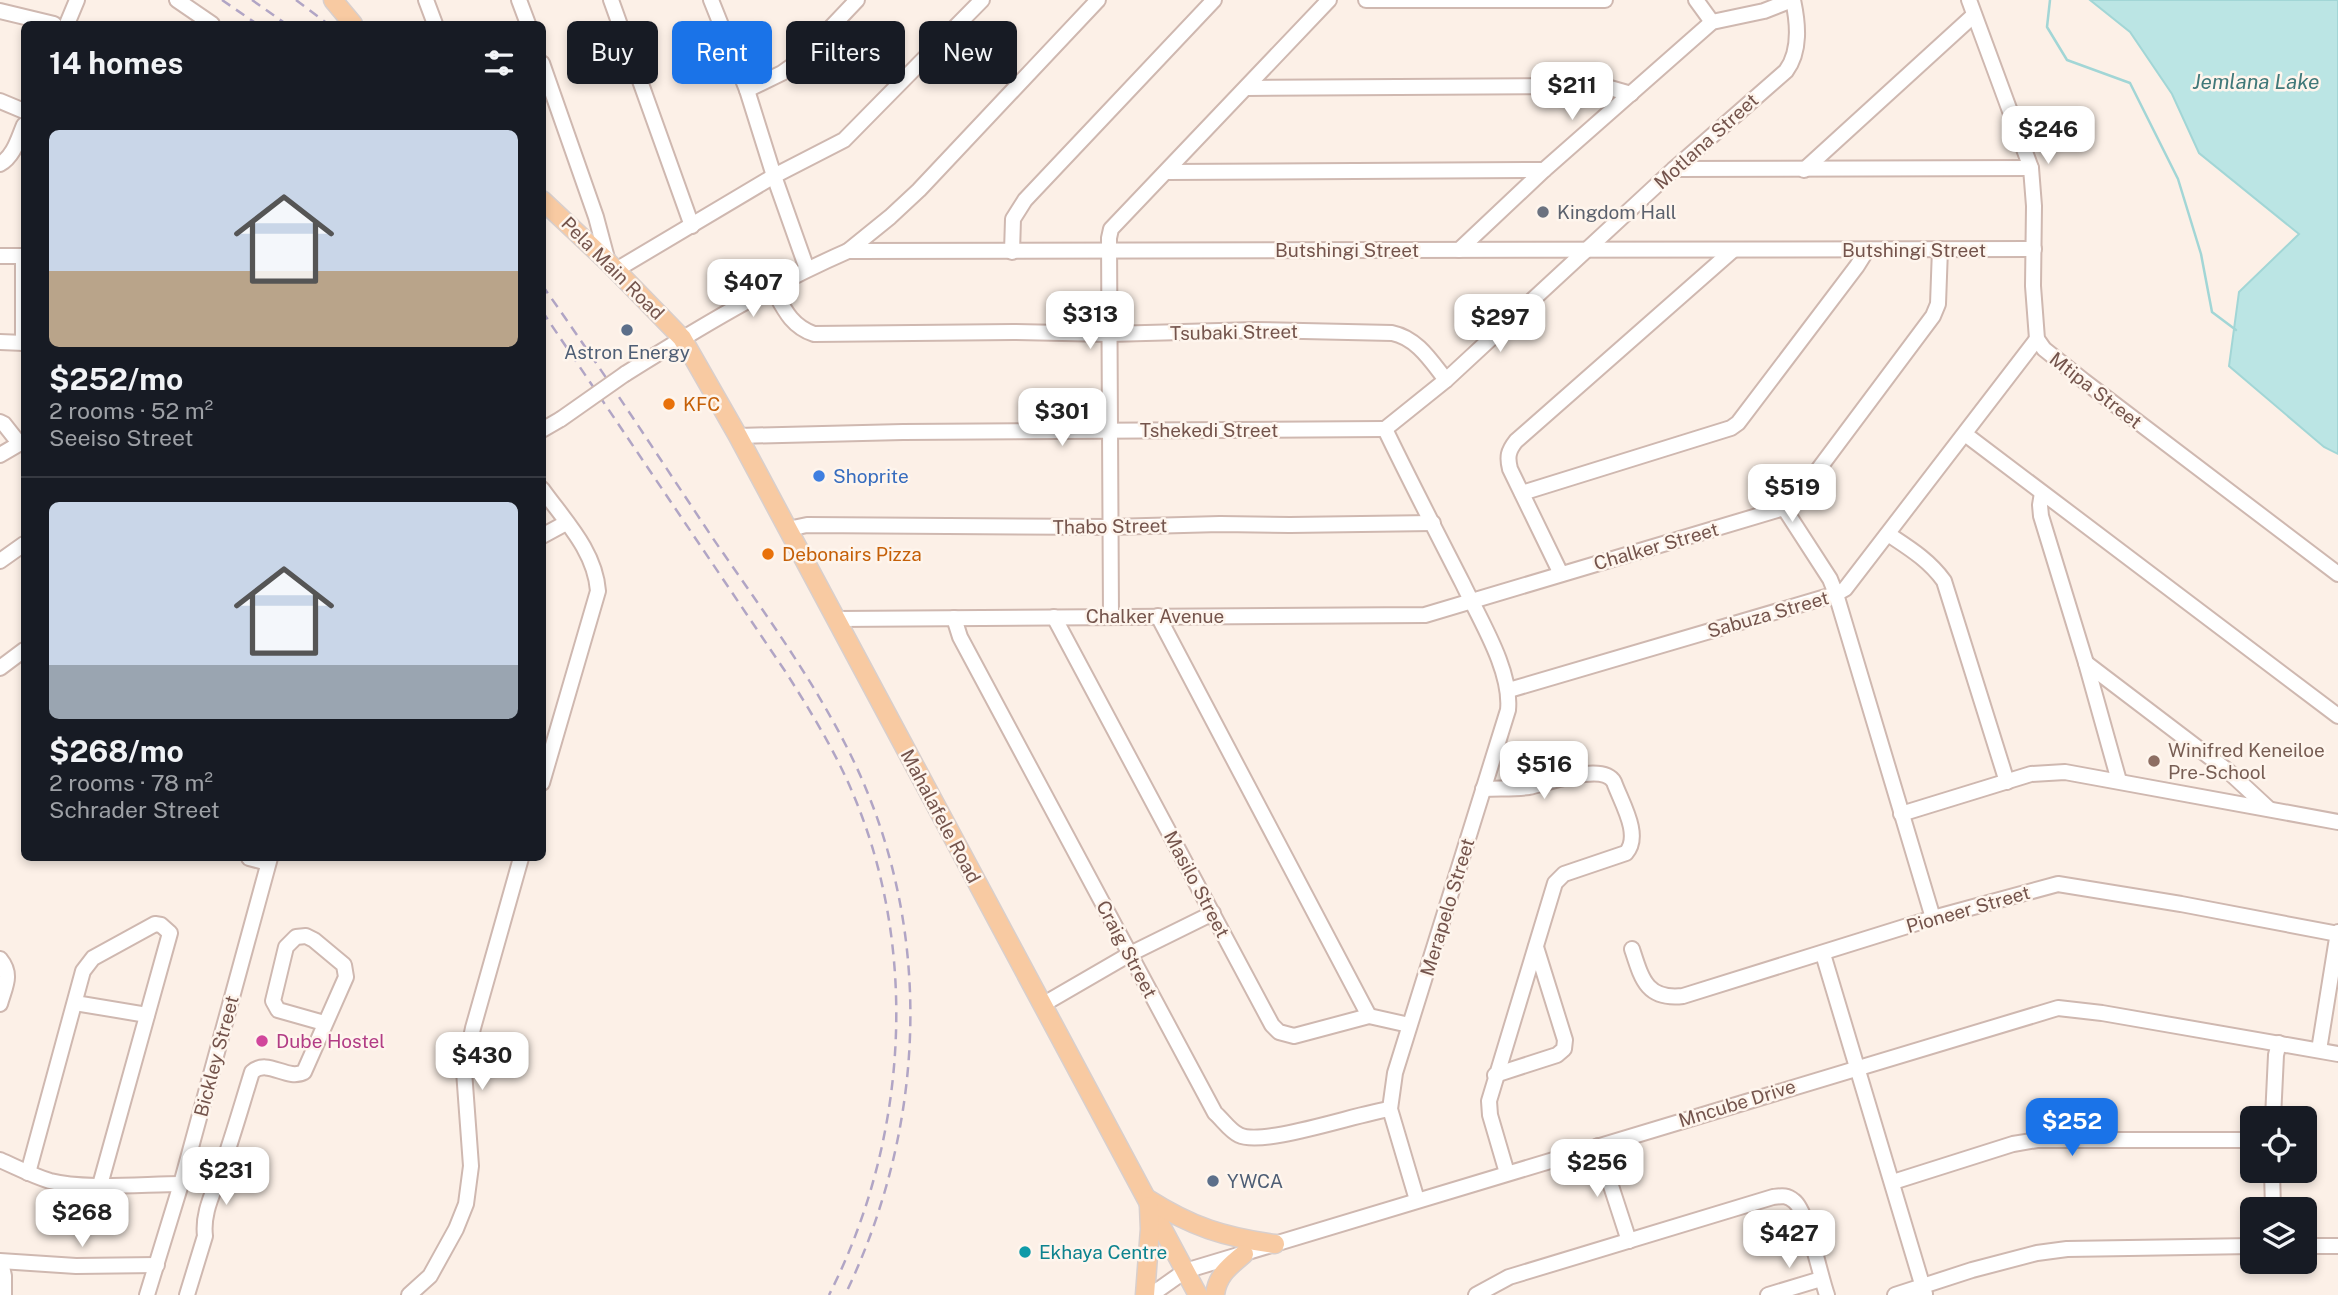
<!DOCTYPE html>
<meta charset="utf-8">
<style>
:root{--surface:#171b24;--page:#242831;--text:#f1f3f6;--muted:#9ea1a6;--line:#363941;--accent:#1a73e8}
body{margin:0;font-family:"Public Sans",sans-serif;background:var(--page);color:var(--text);height:100vh;display:flex;flex-direction:column;font-size:26px;white-space:nowrap}
*{box-sizing:border-box;margin:0}
p{font-size:23px;color:var(--muted)}
.icon{flex:none;width:38px;height:38px;fill:none;stroke:currentColor;stroke-width:2;stroke-linecap:round;stroke-linejoin:round}
.map{position:relative;flex:1;overflow:hidden}
.drawer{position:absolute;left:21px;top:21px;width:525px;height:840px;display:flex;flex-direction:column;background:var(--surface);border-radius:10px;box-shadow:0 4px 10px #0003}
.drawer>*{flex:none}
.guide{position:absolute;left:567px;top:21px;width:665px;height:63px;display:flex;gap:14px}
.tools{position:absolute;left:2240px;top:1106px;display:grid;gap:14px}
.tools a{display:grid;place-items:center;width:77px;height:77px;border-radius:10px;background:var(--surface);box-shadow:0 4px 10px #0003;font-size:35px}
.price{position:absolute;translate:-50% -60px;padding:0 16px;border-radius:14px;background:#fff;color:#222;font-size:23px;line-height:46px;filter:drop-shadow(0 2px 4px #0008)}
.price::after{content:'';position:absolute;left:50%;top:42px;width:21px;height:16px;margin-left:-10px;background:inherit;clip-path:polygon(0 0,100% 0,50% 100%)}
.price.active{background:var(--accent);color:#fff}
ul{padding:0;list-style:none}
li{display:grid;align-content:center;gap:14px;height:371px;padding:0 28px}
li+li{border-top:2px solid var(--line)}
li span{display:grid;place-items:center;height:217px;border-radius:10px;color:#555}
li>.icon{margin-inline-start:auto}
span .icon{width:126px;height:126px;fill:#fffc;stroke-width:1}
li b{font-size:30px}
h2{display:flex;justify-content:space-between;align-items:center;height:84px;padding:0 28px;font-size:30px}
.tag{padding:0 24px;border-radius:10px;background:var(--surface);box-shadow:0 4px 10px #0003;font-size:24px;line-height:63px}
.tag.active{background:var(--accent);color:#fff}
.map>svg:first-child{display:block}
.water{fill:#bbe5e4;stroke:#a2d6d6;stroke-width:2}
.lines{fill:none;stroke-linecap:round;stroke-linejoin:round}
.stream{stroke:#a2d6d6;stroke-width:2.5}
.minor-casing{stroke:#cfb8b0;stroke-width:18}
.major-casing{stroke:#d8cfcd;stroke-width:21}
.minor{stroke:#fff;stroke-width:14}
.major{stroke:#f8caa2;stroke-width:18}
.rail{stroke:#b1a5c5;stroke-width:2.5;stroke-dasharray:10 7;stroke-linecap:butt}
.minor-bridge-casing{stroke:#cfb8b0;stroke-width:18;stroke-linecap:butt}
.minor-bridge{stroke:#fff;stroke-width:14}
.worship-dot{fill:#6b7280;stroke:#fef5ed;stroke-width:2.5}
.service-dot{fill:#5c6f8a;stroke:#fef5ed;stroke-width:2.5}
.food-dot{fill:#e8710a;stroke:#fef5ed;stroke-width:2.5}
.shop-dot{fill:#3f7fe0;stroke:#fef5ed;stroke-width:2.5}
.education-dot{fill:#8d6e63;stroke:#fef5ed;stroke-width:2.5}
.hotel-dot{fill:#d1479c;stroke:#fef5ed;stroke-width:2.5}
.culture-dot{fill:#0f9aa8;stroke:#fef5ed;stroke-width:2.5}
.labels{text-anchor:middle;stroke-width:5;stroke-linejoin:round;paint-order:stroke}
.street-label{font-size:19px;fill:#74544c;stroke:#fef5ed}
.worship-label{font-size:19px;fill:#5b616d;stroke:#fef5ed;text-anchor:start}
.service-label{font-size:19px;fill:#4e5e75;stroke:#fef5ed}
.food-label{font-size:19px;fill:#c56008;stroke:#fef5ed;text-anchor:start}
.shop-label{font-size:19px;fill:#366cbe;stroke:#fef5ed;text-anchor:start}
.education-label{font-size:19px;fill:#785e54;stroke:#fef5ed;text-anchor:start}
.hotel-label{font-size:19px;fill:#b23c85;stroke:#fef5ed;text-anchor:start}
.culture-label{font-size:19px;fill:#0d838f;stroke:#fef5ed;text-anchor:start}
.water-label{font-size:21px;font-style:italic;fill:#407879;stroke:#fef5ed}
</style>
<div class="map">
<svg width="2338" height="1295" viewBox="0 0 2338 1295">
<rect width="100%" height="100%" fill="#fcf0e7"/>
<polygon class="water" points="2090,0 2338,0 2338,454 2324,447 2229,366 2239,292 2299,234 2199,153 2172,94 2130,32"/>
<g class="lines">
<polyline class="stream" points="2050,0 2047,27 2067,60 2130,83 2178,179 2201,254 2212,312 2236,330"/>
<g class="minor-casing">
<g id="minor">
<polyline points="177,0 212,24"/>
<polyline points="426,0 435,24"/>
<polyline points="519,0 528,24"/>
<polyline points="611,0 692,226"/>
<polyline points="711,0 747,90 774,176 807,269"/>
<polyline points="1366,0 1605,0"/>
<polyline points="1696,0 1712,22"/>
<polyline points="1969,0 2031,168 2034,206 2033,286 2037,339 2044,349 2084,381 2338,574"/>
<polyline points="0,11 54,24"/>
<polyline points="67,24 77,0"/>
<polyline points="542,63 596,217 608,262"/>
<polyline points="1246,88 1588,86 1610,88 1631,94"/>
<polyline points="747,90 782,73 799,61 857,0"/>
<polyline points="0,101 24,111"/>
<path d="M 0,164 C 14,156 18,139 24,125"/>
<polyline points="1674,169 2031,168"/>
<polyline points="1804,170 1974,15"/>
<polyline points="1167,172 1544,170"/>
<polyline points="1459,250 1544,170 1712,22 1764,11 1792,0"/>
<polyline points="848,251 890,217 919,190 1098,0"/>
<polyline points="1012,252 1013,219 1025,200 1214,0"/>
<polyline points="0,256 24,256"/>
<polyline points="616,270 774,176 844,140 982,0"/>
<path d="M 773,289 C 784,309 791,326 814,334 L 1013,332 L 1109,334 L 1256,330 L 1392,333 C 1417,338 1431,361 1446,380"/>
<polyline points="0,342 24,343"/>
<polyline points="23,343 23,256"/>
<path d="M 625,374 C 697,329 770,285 848,251 L 2034,249"/>
<polyline points="0,422 4,424 19,443"/>
<path d="M 1385,429 C 1410,481 1437,533 1463,584 C 1480,620 1512,671 1508,710 L 1395,1073 L 1390,1109 L 1417,1200"/>
<path d="M 1385,429 L 1446,380 L 1674,169 L 1786,71 C 1801,51 1798,23 1793,0"/>
<polyline points="542,430 561,419"/>
<polyline points="1965,434 2338,716"/>
<polyline points="738,436 903,432 1385,429"/>
<polyline points="0,455 24,441"/>
<path d="M 542,489 C 565,521 595,551 598,591 L 542,783"/>
<polyline points="1522,493 1731,428 1738,423 1857,266 1867,250"/>
<polyline points="2042,493 2040,505 2041,516 2086,663 2119,781"/>
<polyline points="1784,508 1830,579 1836,594 1933,918"/>
<polyline points="788,529 807,525 1110,527 1220,524 1290,525 1433,523"/>
<path d="M 1888,534 C 1909,548 1929,560 1944,581 L 2007,782"/>
<polyline points="542,536 566,523"/>
<polyline points="0,561 24,544"/>
<path d="M 1561,574 L 1510,469 C 1507,457 1508,451 1516,441 L 1732,251"/>
<polyline points="1111,616 1109,238 1111,229 1329,0"/>
<polyline points="1158,616 1369,1016"/>
<polyline points="1054,617 1272,1025 1279,1032 1294,1036 1369,1016 1409,1025"/>
<path d="M 954,618 L 960,637 L 1215,1113 C 1223,1120 1230,1131 1239,1135 C 1263,1147 1359,1113 1390,1109"/>
<polyline points="837,619 1425,615 1784,508 1800,494 1933,316 1938,304 1940,249"/>
<polyline points="2086,663 2228,771 2269,809"/>
<polyline points="0,668 24,650"/>
<polyline points="1509,690 1836,594 1845,589 2037,339"/>
<path d="M 1483,789 C 1498,788 1514,789 1529,787 C 1548,783 1603,762 1614,782 C 1621,802 1642,835 1626,853 L 1564,874 L 1555,883 L 1489,1101 L 1490,1115 L 1507,1173"/>
<polyline points="1901,814 2031,774 2065,772 2338,822"/>
<polyline points="249,858 268,863"/>
<path d="M 1632,949 C 1642,980 1647,1000 1683,996 L 1933,918 L 2058,884 L 2181,904 L 2338,934"/>
<polyline points="1823,954 1925,1294"/>
<path d="M 0,959 C 13,975 5,986 0,1004"/>
<polyline points="75,1003 147,1015"/>
<polyline points="1042,1005 1130,954 1213,913"/>
<polyline points="2319,1050 2338,932"/>
<polyline points="1495,1075 1557,1055 1564,1049 1565,1040 1536,947"/>
<polyline points="2273,1118 2276,1055 2279,1043"/>
<polyline points="1598,1146 1629,1241"/>
<path d="M 0,1160 C 16,1167 33,1176 50,1181 C 84,1190 145,1184 181,1184"/>
<polyline points="2272,1171 2273,1209"/>
<polyline points="221,1172 226,1179 235,1184"/>
<polyline points="28,1173 83,971 93,958 155,924 161,925 170,933 100,1185"/>
<polyline points="1893,1182 2013,1144 2037,1140 2252,1140"/>
<polyline points="2305,1246 2338,1246"/>
<polyline points="0,1261 76,1266 157,1265"/>
<polyline points="1,1262 4,1276 4,1295"/>
<polyline points="147,1295 181,1184 270,858"/>
<path d="M 187,1295 L 205,1236 C 202,1211 215,1190 222,1167 C 233,1136 242,1104 252,1072 C 268,1058 287,1081 304,1072 L 346,977 L 344,965 L 314,940 L 306,936 L 296,937 L 286,947 L 273,1001 L 278,1010 L 324,1023"/>
<polyline points="409,1295 430,1276 456,1229 466,1204 471,1166 464,1071 473,1028 521,858"/>
<polyline points="1151,1295 1185,1271 2058,1008 2102,1013 2338,1054"/>
<path d="M 1476,1295 L 1509,1277 L 1773,1197 C 1782,1196 1787,1195 1794,1201 C 1807,1210 1820,1276 1827,1295"/>
<polyline points="1768,1295 1821,1279"/>
<polyline points="1895,1295 1972,1270 2037,1253 2067,1249 2252,1246"/>
</g>
</g>
<g class="major-casing">
<g id="major">
<polyline points="333,0 353,24"/>
<polyline points="542,200 608,262 682,338 738,436 1198,1295"/>
<path d="M 1148,1199 C 1192,1227 1224,1237 1275,1244"/>
<polyline points="1145,1295 1150,1229 1149,1206"/>
<path d="M 1215,1295 C 1217,1275 1230,1266 1244,1254"/>
</g>
</g>
<use href="#minor" class="minor"/>
<use href="#major" class="major"/>
<g class="rail">
<polyline points="222,0 257,24"/>
<polyline points="252,0 286,24"/>
<polyline points="296,0 328,24"/>
<path d="M 542,285 C 601,368 656,453 712,537 C 763,611 818,685 856,766 C 935,936 925,1129 845,1295"/>
<path d="M 542,311 L 787,674 C 809,709 830,743 847,780 C 921,942 909,1138 829,1295"/>
</g>
<g class="minor-bridge-casing">
<polyline id="minor-bridge" points="561,419 625,374"/>
</g>
<use href="#minor-bridge" class="minor-bridge"/>
</g>
<circle class="worship-dot" cx="1543" cy="212" r="7"/>
<g class="service-dot">
<circle cx="627" cy="330" r="7"/>
<circle cx="1213" cy="1181" r="7"/>
</g>
<g class="food-dot">
<circle cx="669" cy="404" r="7"/>
<circle cx="768" cy="554" r="7"/>
</g>
<circle class="shop-dot" cx="819" cy="476" r="7"/>
<circle class="education-dot" cx="2154" cy="761" r="7"/>
<circle class="hotel-dot" cx="262" cy="1041" r="7"/>
<circle class="culture-dot" cx="1025" cy="1252" r="7"/>
<g class="labels">
<g class="street-label">
<text transform="translate(1706 141) rotate(-42)" y="7">Motlana Street</text>
<text x="1347" y="257">Butshingi Street</text>
<text x="1914" y="257">Butshingi Street</text>
<text transform="translate(613 268) rotate(45)" y="7">Pela Main Road</text>
<text transform="translate(1234 332) rotate(-1)" y="7">Tsubaki Street</text>
<text transform="translate(2096 390) rotate(38)" y="7">Mtipa Street</text>
<text x="1209" y="437">Tshekedi Street</text>
<text transform="translate(1110 526) rotate(-1)" y="7">Thabo Street</text>
<text transform="translate(1656 546) rotate(-16)" y="7">Chalker Street</text>
<text transform="translate(1768 614) rotate(-16)" y="7">Sabuza Street</text>
<text x="1155" y="623">Chalker Avenue</text>
<text transform="translate(941 816) rotate(62)" y="7">Mahalafele Road</text>
<text transform="translate(1197 884) rotate(62)" y="7">Masilo Street</text>
<text transform="translate(1447 907) rotate(-73)" y="7">Merapelo Street</text>
<text transform="translate(1968 909) rotate(-16)" y="7">Pioneer Street</text>
<text transform="translate(1127 949) rotate(62)" y="7">Craig Street</text>
<text transform="translate(216 1056) rotate(-75)" y="7">Bickley Street</text>
<text transform="translate(1737 1103) rotate(-17)" y="7">Mncube Drive</text>
</g>
<g class="worship-label">
<text x="1557" y="219">Kingdom Hall</text>
</g>
<g class="service-label">
<text x="627" y="359">Astron Energy</text>
<text x="1227" y="1188" text-anchor="start">YWCA</text>
</g>
<g class="food-label">
<text x="683" y="411">KFC</text>
<text x="782" y="561">Debonairs Pizza</text>
</g>
<g class="shop-label">
<text x="833" y="483">Shoprite</text>
</g>
<g class="education-label">
<text x="2168" y="757">Winifred Keneiloe<tspan x="2168" dy="22">Pre-School</tspan></text>
</g>
<g class="hotel-label">
<text x="276" y="1048">Dube Hostel</text>
</g>
<g class="culture-label">
<text x="1039" y="1259">Ekhaya Centre</text>
</g>
<g class="water-label">
<text x="2256" y="89">Jemlana Lake</text>
</g>
</g>
</svg>
<div class="tools">
<a><svg class="icon" aria-label="locate" viewBox="0 0 24 24"><circle cx="12" cy="12" r="6"/><path d="M12 2v4M12 18v4M2 12h4M18 12h4"/></svg></a>
<a><svg class="icon" aria-label="layers" viewBox="0 0 24 24"><path d="M12 4l9 5-9 5-9-5zM3 14l9 5 9-5"/></svg></a>
</div>
<b class="price" style="left:1572px;top:122px">$211</b>
<b class="price" style="left:2048px;top:166px">$246</b>
<b class="price" style="left:753px;top:319px">$407</b>
<b class="price" style="left:1090px;top:351px">$313</b>
<b class="price" style="left:1500px;top:354px">$297</b>
<b class="price" style="left:1062px;top:448px">$301</b>
<b class="price" style="left:1792px;top:524px">$519</b>
<b class="price" style="left:1544px;top:801px">$516</b>
<b class="price" style="left:482px;top:1092px">$430</b>
<b class="price active" style="left:2072px;top:1158px">$252</b>
<b class="price" style="left:1597px;top:1199px">$256</b>
<b class="price" style="left:226px;top:1207px">$231</b>
<b class="price" style="left:82px;top:1249px">$268</b>
<b class="price" style="left:1789px;top:1270px">$427</b>
<div class="guide">
<a class="tag">Buy</a>
<a class="tag active">Rent</a>
<a class="tag">Filters</a>
<a class="tag">New</a>
</div>
<section class="drawer">
<h2>14 homes<svg class="icon" aria-label="filters" viewBox="0 0 24 24"><path d="M4 7h16M4 17h16"/><circle cx="9" cy="7" r="2"/><circle cx="15" cy="17" r="2"/></svg></h2>
<ul>
<li><span style="background:linear-gradient(#c9d6e8 65%,#b9a48a 0)"><svg class="icon" aria-label="home" viewBox="0 0 24 24"><path d="M3 11l9-7 9 7M6 9v11h12V9"/></svg></span><div><b>$252/mo</b><p>2 rooms · 52 m²</p><p>Seeiso Street</p></div></li>
<li><span style="background:linear-gradient(#c9d6e8 75%,#9aa5b1 0)"><svg class="icon" aria-label="home" viewBox="0 0 24 24"><path d="M3 11l9-7 9 7M6 9v11h12V9"/></svg></span><div><b>$268/mo</b><p>2 rooms · 78 m²</p><p>Schrader Street</p></div></li>
</ul>
</section>
</div>
